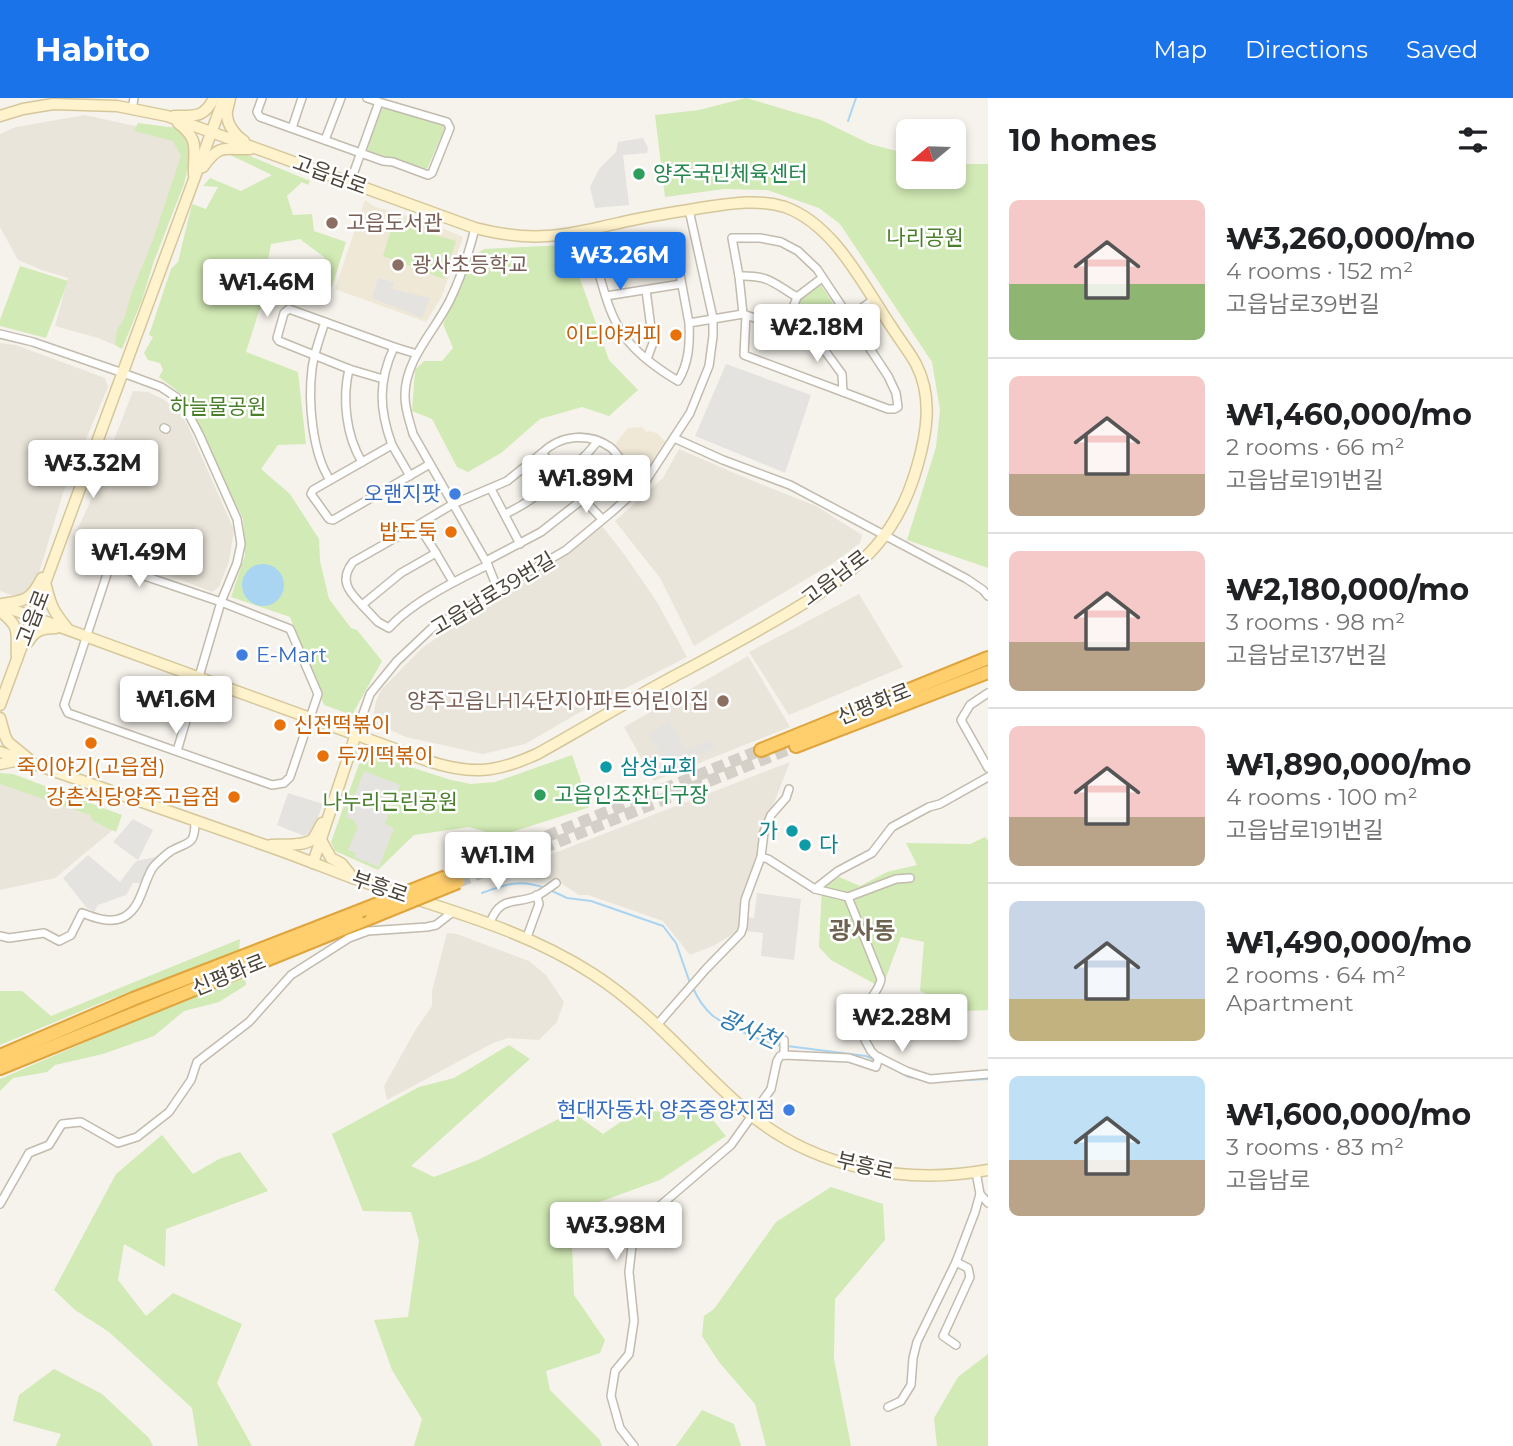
<!DOCTYPE html>
<meta charset="utf-8">
<style>
:root{--surface:#fff;--page:#f2f2f2;--text:#202124;--muted:#757577;--line:#e0e0e0;--accent:#1a73e8}
body{margin:0;font-family:Montserrat,"Noto Sans KR",sans-serif;background:var(--page);color:var(--text);height:100vh;display:flex;flex-direction:column;font-size:26px;white-space:nowrap}
*{box-sizing:border-box;margin:0}
p{font-size:23px;color:var(--muted)}
.icon{flex:none;width:38px;height:38px;fill:none;stroke:currentColor;stroke-width:2;stroke-linecap:round;stroke-linejoin:round}
.map{position:relative;flex:1;overflow:hidden}
.drawer{display:flex;flex-direction:column;background:var(--surface);width:525px}
.drawer>*{flex:none}
.needle{width:46px;rotate:251deg}
.tools{position:absolute;left:896px;top:21px;display:grid;gap:14px}
.tools a{display:grid;place-items:center;width:70px;height:70px;border-radius:10px;background:var(--surface);box-shadow:0 4px 10px #0003;font-size:35px}
.price{position:absolute;translate:-50% -60px;padding:0 16px;border-radius:7px;background:#fff;color:#222;font-size:23px;line-height:46px;filter:drop-shadow(0 2px 4px #0008)}
.price::after{content:'';position:absolute;left:50%;top:42px;width:21px;height:16px;margin-left:-10px;background:inherit;clip-path:polygon(0 0,100% 0,50% 100%)}
.price.on{background:var(--accent);color:#fff}
ul{padding:0;list-style:none}
li{display:flex;align-items:center;gap:21px;height:175px;padding:0 21px}
li+li{border-top:2px solid var(--line)}
li span{display:grid;place-items:center;flex:none;width:196px;height:140px;border-radius:10px;color:#555}
li>.icon{margin-inline-start:auto}
span .icon{width:84px;height:84px;fill:#fffc;stroke-width:1}
li b{font-size:30px}
h2{display:flex;justify-content:space-between;align-items:center;height:84px;padding:0 21px;font-size:30px}
header{display:flex;align-items:center;gap:42px;box-sizing:border-box;height:98px;padding:0 35px;background:var(--accent);color:#fff}
header strong{font-size:33px}
nav{display:flex;gap:38px;margin-inline-start:auto;font-size:24px}
main{display:flex;flex:1;min-height:0}
.map>svg:first-child{display:block}
.residential{fill:#eae5da}
.industrial{fill:#e6e2dd}
.education{fill:#efe8d6}
.green{fill:#d2eab5}
.parking{fill:#e5e3e0}
.water{fill:#a9d4f2}
.lines{fill:none;stroke-linecap:round;stroke-linejoin:round}
.stream{stroke:#a9d4f2;stroke-width:2}
.highway-tunnel{stroke:#d4d0c8;stroke-width:12;stroke-dasharray:12 6;stroke-linecap:butt}
.street-casing{stroke:#c2bbae;stroke-width:10}
.secondary-casing{stroke:#d6c79b;stroke-width:13}
.highway-casing{stroke:#e0a43c;stroke-width:16}
.street{stroke:#fff;stroke-width:7}
.secondary{stroke:#fff3cd;stroke-width:10}
.highway{stroke:#ffcf6e;stroke-width:12}
.highway-bridge-casing{stroke:#e0a43c;stroke-width:16;stroke-linecap:butt}
.highway-bridge{stroke:#ffcf6e;stroke-width:12}
.leisure-dot{fill:#2e9e5b;stroke:#fff;stroke-width:2.5}
.education-dot{fill:#8d6e63;stroke:#fff;stroke-width:2.5}
.food-dot{fill:#e8710a;stroke:#fff;stroke-width:2.5}
.shop-dot{fill:#3f7fe0;stroke:#fff;stroke-width:2.5}
.culture-dot{fill:#0f9aa8;stroke:#fff;stroke-width:2.5}
.labels{text-anchor:middle;stroke-width:5;stroke-linejoin:round;paint-order:stroke}
.leisure-label{font-size:21px;fill:#27864d;stroke:#fff;text-anchor:start}
.street-label{font-size:21px;fill:#4b4439;stroke:#fff}
.education-label{font-size:21px;fill:#785e54;stroke:#fff;text-anchor:start}
.park-label{font-size:21px;fill:#4a7f2a;stroke:#fff}
.food-label{font-size:21px;fill:#c56008;stroke:#fff;text-anchor:end}
.shop-label{font-size:21px;fill:#366cbe;stroke:#fff;text-anchor:end}
.culture-label{font-size:21px;fill:#0d838f;stroke:#fff;text-anchor:start}
.water-label{font-size:23px;font-style:italic;fill:#2e7ab2;stroke:#fff}
.quarter-label{font-size:24px;font-weight:bold;fill:#6e6250;stroke:#fff}
</style>
<header>
<strong>Habito</strong>
<nav><a>Map</a><a>Directions</a><a>Saved</a></nav>
</header>
<main>
<div class="map">
<svg width="988" height="1348" viewBox="0 0 988 1348">
<rect width="100%" height="100%" fill="#f6f3ec"/>
<g class="residential">
<polygon points="85,17 176,37 187,59 115,247 98,240 55,228 68,180 42,172 18,162 0,129 0,36 16,29"/>
<polygon points="0,245 16,247 105,280 108,289 63,395 33,495 23,501 0,493"/>
<polygon points="133,293 148,294 163,301 178,313 187,326 234,432 229,463 219,489 212,494 73,440 88,409"/>
<polygon points="679,351 741,378 816,408 862,437 860,445 835,464 694,548 660,480 615,423 663,380"/>
<polygon points="602,428 624,456 657,504 687,559 589,609 525,646 483,656 406,639 372,624 376,603 381,592 422,550 455,527 552,467"/>
<polygon points="859,496 903,569 789,617 749,554"/>
<polygon points="748,558 790,629 654,683 624,629"/>
<polygon points="790,664 770,715 762,728 761,753 744,789 738,833 715,847 690,857 663,823 588,797 579,797 556,782 531,780 526,766"/>
<polygon points="0,681 120,726 55,780 0,792"/>
<polygon points="447,835 457,836 529,863 546,877 564,904 557,924 539,942 508,940 493,945 387,1002 384,988 416,931 432,908 432,893"/>
</g>
<polygon class="industrial" points="757,795 801,801 794,862 761,858 763,835 746,833 747,819 754,820"/>
<g class="education">
<polygon points="365,102 375,109 426,123 463,139 442,198 426,224 335,191"/>
<polygon points="642,329 647,334 651,333 658,336 666,344 645,376 615,350 616,345 628,330"/>
</g>
<g class="green">
<polygon points="746,0 821,22 870,46 908,56 908,79 954,79 954,66 988,66 988,470 907,442 936,349 940,312 932,264 840,126 819,110 767,92 724,91 665,99 655,17 699,12"/>
<polygon points="385,10 443,26 445,30 427,71 367,53 380,12"/>
<polygon points="138,25 177,30 189,46 191,57 184,86 154,163 142,202 122,251 115,247 117,232 124,221 131,196 153,142 181,58 173,43 134,33"/>
<path d="M 238,53 L 310,83 L 308,87 L 302,84 L 287,98 L 293,117 L 312,116 L 314,133 L 346,144 L 332,189 L 325,186 L 324,159 L 300,141 L 271,146 C 268,164 264,170 275,186 L 259,213 L 246,254 L 298,274 L 306,346 L 278,347 L 261,371 L 290,396 L 319,441 L 320,463 L 329,501 L 351,530 L 357,532 L 382,563 L 352,617 L 324,607 L 290,519 L 231,499 L 245,457 L 243,421 L 184,298 L 159,279 L 163,272 L 160,265 L 148,262 L 144,255 L 153,239 L 149,237 L 171,171 L 178,164 L 192,106 L 206,111 L 218,89 L 203,88 L 210,80 L 241,93 L 272,77 L 226,55 Z"/>
<polygon points="393,125 456,143 444,181 383,158"/>
<polygon points="568,147 609,262 638,292 609,318 582,309 540,321 501,355 468,374 457,369 432,321 412,313 415,272 424,263 442,263 453,250 443,226 474,158 484,151"/>
<polygon points="20,168 68,183 46,240 0,228 0,222"/>
<polygon points="821,187 843,221 817,237 791,228 799,200"/>
<polygon points="373,657 451,682 471,686 495,684 572,657 590,709 499,738 469,729 414,737 378,772 335,753 331,744 359,666"/>
<polygon points="0,675 13,676 122,717 116,734 93,723 90,717 0,686"/>
<polygon points="985,739 988,742 988,912 966,913 920,893 924,844 901,839 882,890 831,862 819,849 822,790 839,779 860,788 887,774 917,767 906,745 970,746"/>
<polygon points="240,841 239,853 103,904 0,947 0,893 22,893 51,918"/>
<polygon points="246,877 246,887 219,904 184,913 154,938 103,956 55,967 47,974 13,980 0,993 0,981 123,928"/>
<polygon points="509,947 530,961 411,1068 434,1079 478,1062 572,1014 603,1036 641,1010 674,1017 708,1016 726,1038 660,1082 591,1107 572,1147 574,1197 605,1242 600,1255 546,1273 550,1292 599,1341 602,1348 414,1348 422,1321 392,1272 374,1222 408,1219 419,1143 411,1114 363,1113 332,1036 419,989 454,980"/>
<polygon points="162,1037 193,1076 219,1061 240,1054 268,1093 166,1131 165,1169 124,1146 118,1182 146,1218 173,1195 242,1226 217,1285 252,1348 198,1348 192,1310 109,1234 75,1212 54,1192 116,1076"/>
<polygon points="831,1089 883,1106 885,1142 835,1201 834,1261 851,1348 766,1348 755,1306 719,1264 702,1238 704,1218 714,1211 776,1124"/>
<polygon points="988,1256 988,1348 937,1348 934,1320 958,1279"/>
<polygon points="54,1271 102,1296 149,1340 153,1348 56,1348 61,1336 13,1323 19,1297"/>
<polygon points="702,1312 734,1326 741,1348 676,1348"/>
</g>
<g class="parking">
<polygon points="643,40 648,50 647,55 623,57 629,107 595,110 590,89 599,71 616,54 618,44"/>
<polygon points="378,180 394,184 392,191 430,200 422,220 372,200"/>
<polygon points="726,266 811,297 785,375 695,338"/>
<polygon points="669,623 686,652 710,642 715,650 668,670 649,636"/>
<polygon points="364,673 400,687 385,726 394,730 379,769 354,759 356,755 348,752 358,728 355,726 355,723 346,719"/>
<polygon points="288,695 323,706 312,735 304,738 277,727"/>
<polygon points="133,721 153,732 138,762 113,744"/>
<polygon points="88,757 120,784 136,763 160,758 142,785 133,785 126,797 98,807 94,814 87,810 63,780"/>
</g>
<circle class="water" cx="263" cy="487" r="21"/>
<g class="lines">
<g class="stream">
<polyline points="848,23 856,0"/>
<polyline points="550,792 567,800 591,803 663,828 676,845 690,885"/>
<path d="M 482,795 C 506,786 520,781 545,790"/>
<path d="M 693,890 C 697,899 705,911 713,918 C 727,928 764,945 782,948"/>
<polyline points="787,948 866,958 875,962"/>
<polyline points="880,964 909,979 916,980"/>
<polyline points="946,983 988,981"/>
</g>
<g class="highway-tunnel">
<polyline points="446,779 761,652"/>
<polyline points="458,784 796,648"/>
</g>
<g class="street-casing">
<g id="street">
<polyline points="262,0 257,14 260,19 383,63 393,64 428,77 432,75 450,30 447,24 379,4"/>
<polyline points="132,11 134,0"/>
<polyline points="292,30 302,0"/>
<polyline points="325,42 341,0"/>
<polyline points="350,85 379,4 367,0"/>
<path d="M 475,130 C 469,155 461,179 450,202 C 435,233 404,262 405,299 C 405,312 410,324 413,336 L 488,467 L 498,492"/>
<path d="M 739,178 C 769,177 773,185 797,199"/>
<polyline points="646,192 653,245 647,261"/>
<polyline points="606,198 681,186"/>
<polyline points="743,216 739,178 732,140 760,140 781,144 798,153 817,171 888,278 896,295 898,309 894,311 888,311 843,294"/>
<path d="M 325,224 C 320,239 314,255 312,271 C 308,303 312,355 330,382"/>
<path d="M 689,225 L 676,155 L 673,148 L 595,163 C 603,187 608,215 623,236 C 636,256 658,271 678,283 C 689,265 690,245 689,225 L 743,216 L 746,217 L 817,242 L 842,276 L 843,294 L 744,257 L 746,217"/>
<polyline points="785,231 797,199 822,180"/>
<polyline points="0,236 33,244 123,275 161,289 176,299 188,315 199,336 237,421 241,446 237,465 221,504 177,653"/>
<polyline points="817,242 873,202"/>
<path d="M 349,271 C 342,301 346,338 362,364"/>
<polyline points="383,281 349,271 279,243 277,240 284,215 289,211 394,249"/>
<polyline points="164,330 166,331"/>
<polyline points="674,340 723,362 790,387 967,481 983,492 988,498"/>
<path d="M 392,347 C 379,311 378,284 394,249 L 417,256"/>
<polyline points="410,378 392,347 313,392 311,396 329,421 333,422 430,366"/>
<polyline points="491,391 520,446"/>
<path d="M 505,416 C 523,408 537,398 552,385 C 571,371 583,362 598,343"/>
<polyline points="418,427 453,406 507,383 542,355"/>
<path d="M 486,463 L 541,434 L 583,401 L 542,355 C 560,337 588,334 610,349 C 614,352 618,358 621,362 L 609,377 L 583,401 L 602,421"/>
<polygon points="115,468 221,504 290,531 318,596 290,679 284,685 272,687 68,615 64,607 108,473"/>
<path d="M 453,484 L 436,455 L 401,475 L 362,507 L 378,524 L 389,530 C 412,504 457,482 488,467"/>
<path d="M 362,507 C 348,493 339,482 353,464 L 418,427 L 436,455"/>
<polyline points="988,595 970,607 961,622 988,670"/>
<polyline points="356,636 370,596 397,563 432,530 566,452 613,413 645,384 690,315 709,268 713,238 713,220 689,112"/>
<path d="M 761,759 L 768,761 L 815,791 L 848,799 L 881,881 C 880,891 870,899 867,909 L 865,942 L 871,953 L 876,958 L 906,973 L 930,981 L 988,976"/>
<polyline points="815,791 838,773 872,755 892,729 929,709 940,706 988,679"/>
<polyline points="848,799 896,781 910,780"/>
<path d="M 490,825 C 500,797 515,807 536,798 C 543,795 550,789 556,785"/>
<path d="M 0,838 L 9,840 L 44,835 L 59,843 L 71,837 L 82,815 C 95,820 111,826 124,819 C 143,808 143,782 154,768 C 159,763 165,757 171,753 C 189,743 195,748 195,723"/>
<polyline points="527,839 539,806 537,797"/>
<polyline points="657,927 706,871 741,835 743,829 745,802 761,759 764,734 771,717 786,700 789,691"/>
<polyline points="784,942 784,957"/>
<polyline points="980,1096 988,1105"/>
<polyline points="0,1106 29,1055 49,1047 62,1026 81,1024 118,1045 137,1039 169,1014 191,982 197,964 249,924 291,877 349,840 368,833 427,829 436,827 454,813"/>
<polyline points="956,1247 943,1238 970,1179 968,1170 956,1164"/>
<polyline points="888,1309 901,1303 911,1287 913,1260 917,1244 956,1164 975,1114 980,1096 976,1074"/>
<polyline points="634,1348 620,1330 611,1298 615,1273 629,1256 634,1223 629,1174 634,1130 731,1047 771,991 777,963 780,958 784,957 849,960 876,969 879,959"/>
</g>
</g>
<g class="secondary-casing">
<g id="secondary">
<path d="M 230,0 C 229,6 226,13 227,18 C 228,28 236,38 244,43"/>
<path d="M 0,18 L 23,11 L 53,6 L 117,8 L 167,18 L 475,130 C 499,136 522,140 547,138 C 571,137 595,130 619,125 C 648,118 677,114 707,109 C 733,105 759,101 785,109 C 835,127 863,187 891,228 C 899,241 909,253 916,266 C 933,299 927,335 917,369 C 909,397 895,426 876,448 C 856,471 831,488 806,504 C 766,529 725,551 684,573 C 634,599 586,629 537,656 C 496,675 471,677 428,663 L 0,507"/>
<path d="M 174,18 C 195,18 204,20 214,0"/>
<path d="M 178,25 C 201,42 193,53 194,77"/>
<path d="M 203,69 C 220,45 224,52 250,51"/>
<path d="M 46,488 C 51,509 54,514 67,530"/>
<path d="M 2,506 C 25,503 31,502 42,480"/>
<path d="M 0,513 C 23,531 15,535 17,561"/>
<path d="M 28,544 C 35,532 43,530 56,530"/>
<polyline points="0,607 224,0"/>
<polyline points="0,620 5,638 8,644 30,662"/>
<path d="M 0,654 C 92,687 184,718 276,751 C 304,761 331,772 358,782 C 438,810 521,829 593,876 C 652,914 693,967 745,1012 C 811,1069 903,1088 988,1072"/>
<polyline points="0,666 20,662"/>
<polyline points="321,742 331,760 342,766 353,780"/>
<path d="M 271,747 C 282,746 304,749 313,741 C 316,737 319,730 322,725"/>
<polyline points="313,765 356,636"/>
</g>
</g>
<g class="highway-casing">
<g id="highway">
<polyline points="796,648 988,574"/>
<polyline points="761,652 988,560"/>
<polyline points="0,958 133,901 360,813"/>
<polyline points="0,970 372,819"/>
</g>
</g>
<use href="#street" class="street"/>
<use href="#secondary" class="secondary"/>
<use href="#highway" class="highway"/>
<g class="highway-bridge-casing">
<g id="highway-bridge">
<polyline points="360,813 446,779"/>
<polyline points="372,819 458,784"/>
</g>
</g>
<use href="#highway-bridge" class="highway-bridge"/>
</g>
<g class="leisure-dot">
<circle cx="639" cy="76" r="7"/>
<circle cx="540" cy="697" r="7"/>
</g>
<g class="education-dot">
<circle cx="332" cy="125" r="7"/>
<circle cx="398" cy="167" r="7"/>
<circle cx="723" cy="603" r="7"/>
</g>
<g class="food-dot">
<circle cx="676" cy="237" r="7"/>
<circle cx="451" cy="434" r="7"/>
<circle cx="280" cy="627" r="7"/>
<circle cx="91" cy="645" r="7"/>
<circle cx="323" cy="658" r="7"/>
<circle cx="234" cy="699" r="7"/>
</g>
<g class="shop-dot">
<circle cx="455" cy="396" r="7"/>
<circle cx="242" cy="557" r="7"/>
<circle cx="789" cy="1012" r="7"/>
</g>
<g class="culture-dot">
<circle cx="606" cy="669" r="7"/>
<circle cx="792" cy="733" r="7"/>
<circle cx="805" cy="747" r="7"/>
</g>
<g class="labels">
<g class="leisure-label">
<text x="653" y="83">양주국민체육센터</text>
<text x="554" y="704">고읍인조잔디구장</text>
</g>
<g class="street-label">
<text transform="translate(330 77) rotate(20)" y="7">고읍남로</text>
<text transform="translate(835 480) rotate(-37)" y="7">고읍남로</text>
<text transform="translate(493 496) rotate(-31)" y="7">고읍남로39번길</text>
<text transform="translate(33 520) rotate(-69)" y="7">고읍로</text>
<text transform="translate(874 606) rotate(-22)" y="7">신평화로</text>
<text transform="translate(380 789) rotate(19)" y="7">부흥로</text>
<text transform="translate(229 877) rotate(-22)" y="7">신평화로</text>
<text transform="translate(865 1068) rotate(13)" y="7">부흥로</text>
</g>
<g class="education-label">
<text x="346" y="132">고읍도서관</text>
<text x="412" y="174">광사초등학교</text>
<text x="709" y="610" text-anchor="end">양주고읍LH14단지아파트어린이집</text>
</g>
<g class="park-label">
<text x="925" y="147">나리공원</text>
<text x="218" y="316">하늘물공원</text>
<text x="390" y="711">나누리근린공원</text>
</g>
<g class="food-label">
<text x="662" y="244">이디야커피</text>
<text x="437" y="441">밥도둑</text>
<text x="294" y="634" text-anchor="start">신전떡볶이</text>
<text x="337" y="665" text-anchor="start">두끼떡볶이</text>
<text x="91" y="676" text-anchor="middle">죽이야기(고읍점)</text>
<text x="220" y="706">강촌식당양주고읍점</text>
</g>
<g class="shop-label">
<text x="441" y="403">오랜지팟</text>
<text x="256" y="564" text-anchor="start">E-Mart</text>
<text x="775" y="1019">현대자동차 양주중앙지점</text>
</g>
<g class="culture-label">
<text x="620" y="676">삼성교회</text>
<text x="778" y="740" text-anchor="end">가</text>
<text x="819" y="754">다</text>
</g>
<g class="water-label">
<text transform="translate(749 931) rotate(24)" y="8">광사천</text>
</g>
<g class="quarter-label">
<text x="862" y="841">광사동</text>
</g>
</g>
</svg>
<div class="tools">
<a><svg class="needle" viewBox="-14 -14 28 28"><path d="M0-13l5 13h-10z" fill="#e53935"/><path d="M0 13l5-13h-10z" fill="#757577"/></svg></a>
</div>
<b class="price on" style="left:620px;top:194px">₩3.26M</b>
<b class="price" style="left:267px;top:221px">₩1.46M</b>
<b class="price" style="left:817px;top:266px">₩2.18M</b>
<b class="price" style="left:93px;top:402px">₩3.32M</b>
<b class="price" style="left:586px;top:417px">₩1.89M</b>
<b class="price" style="left:139px;top:491px">₩1.49M</b>
<b class="price" style="left:176px;top:638px">₩1.6M</b>
<b class="price" style="left:498px;top:794px">₩1.1M</b>
<b class="price" style="left:902px;top:956px">₩2.28M</b>
<b class="price" style="left:616px;top:1164px">₩3.98M</b>
</div>
<section class="drawer">
<h2>10 homes<svg class="icon" aria-label="filters" viewBox="0 0 24 24"><path d="M4 7h16M4 17h16"/><circle cx="9" cy="7" r="2"/><circle cx="15" cy="17" r="2"/></svg></h2>
<ul>
<li><span style="background:linear-gradient(#f6c9c9 60%,#8fb573 0)"><svg class="icon" aria-label="home" viewBox="0 0 24 24"><path d="M3 11l9-7 9 7M6 9v11h12V9"/></svg></span><div><b>₩3,260,000/mo</b><p>4 rooms · 152 m²</p><p>고읍남로39번길</p></div></li>
<li><span style="background:linear-gradient(#f6c9c9 70%,#b9a48a 0)"><svg class="icon" aria-label="home" viewBox="0 0 24 24"><path d="M3 11l9-7 9 7M6 9v11h12V9"/></svg></span><div><b>₩1,460,000/mo</b><p>2 rooms · 66 m²</p><p>고읍남로191번길</p></div></li>
<li><span style="background:linear-gradient(#f6c9c9 65%,#b9a48a 0)"><svg class="icon" aria-label="home" viewBox="0 0 24 24"><path d="M3 11l9-7 9 7M6 9v11h12V9"/></svg></span><div><b>₩2,180,000/mo</b><p>3 rooms · 98 m²</p><p>고읍남로137번길</p></div></li>
<li><span style="background:linear-gradient(#f6c9c9 65%,#b9a48a 0)"><svg class="icon" aria-label="home" viewBox="0 0 24 24"><path d="M3 11l9-7 9 7M6 9v11h12V9"/></svg></span><div><b>₩1,890,000/mo</b><p>4 rooms · 100 m²</p><p>고읍남로191번길</p></div></li>
<li><span style="background:linear-gradient(#c9d6e8 70%,#c2b280 0)"><svg class="icon" aria-label="home" viewBox="0 0 24 24"><path d="M3 11l9-7 9 7M6 9v11h12V9"/></svg></span><div><b>₩1,490,000/mo</b><p>2 rooms · 64 m²</p><p>Apartment</p></div></li>
<li><span style="background:linear-gradient(#bfe0f5 60%,#b9a48a 0)"><svg class="icon" aria-label="home" viewBox="0 0 24 24"><path d="M3 11l9-7 9 7M6 9v11h12V9"/></svg></span><div><b>₩1,600,000/mo</b><p>3 rooms · 83 m²</p><p>고읍남로</p></div></li>
</ul>
</section>
</main>
